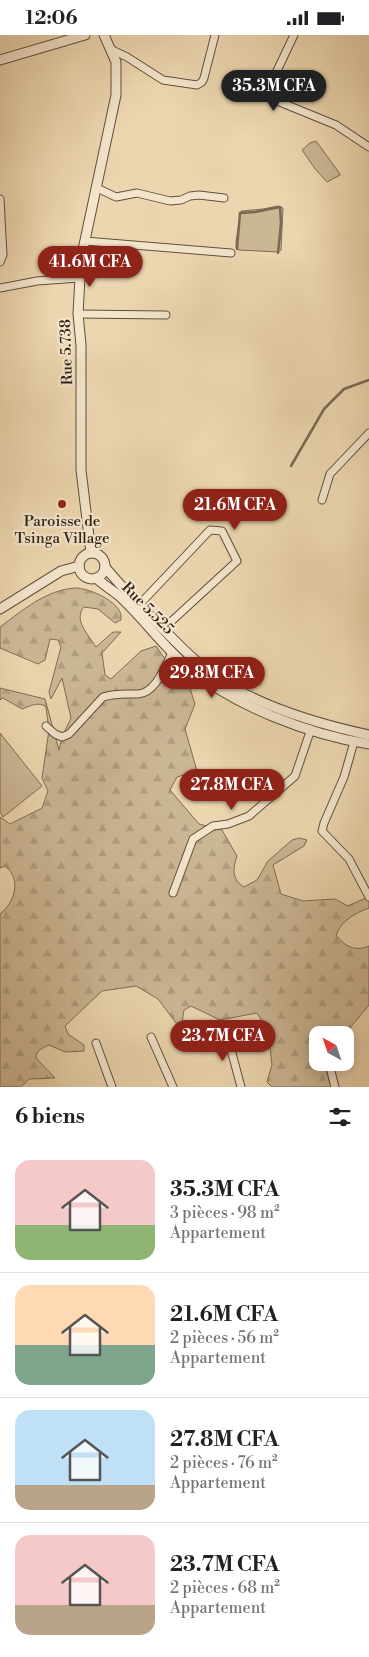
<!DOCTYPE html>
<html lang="fr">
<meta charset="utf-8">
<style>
:root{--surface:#fff;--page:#f6f6f6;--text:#202124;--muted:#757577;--line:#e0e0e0;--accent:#8f2418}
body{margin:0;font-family:"Libre Bodoni",serif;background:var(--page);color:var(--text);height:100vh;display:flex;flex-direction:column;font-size:19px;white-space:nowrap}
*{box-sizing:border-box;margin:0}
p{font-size:16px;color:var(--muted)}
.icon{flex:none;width:28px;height:28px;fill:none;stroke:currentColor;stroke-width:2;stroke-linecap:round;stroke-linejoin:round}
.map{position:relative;height:1052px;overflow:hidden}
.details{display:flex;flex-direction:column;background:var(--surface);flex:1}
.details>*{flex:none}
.needle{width:32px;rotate:320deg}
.tools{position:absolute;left:309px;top:991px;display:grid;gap:10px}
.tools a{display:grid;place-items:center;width:45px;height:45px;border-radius:10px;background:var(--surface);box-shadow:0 2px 12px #0003;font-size:25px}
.price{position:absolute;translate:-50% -42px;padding:0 11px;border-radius:18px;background:var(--accent);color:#fff;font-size:16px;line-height:32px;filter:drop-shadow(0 1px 2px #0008)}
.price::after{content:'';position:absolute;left:50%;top:30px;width:15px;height:11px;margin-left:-8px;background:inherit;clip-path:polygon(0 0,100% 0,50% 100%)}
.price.selected{background:#222;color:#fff}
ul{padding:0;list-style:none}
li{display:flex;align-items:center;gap:15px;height:125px;padding:0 15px}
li+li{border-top:1px solid var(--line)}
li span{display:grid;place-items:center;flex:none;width:140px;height:100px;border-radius:15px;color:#555}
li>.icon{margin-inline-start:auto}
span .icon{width:60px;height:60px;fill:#fffc;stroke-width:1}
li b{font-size:21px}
h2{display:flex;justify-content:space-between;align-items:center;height:60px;padding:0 15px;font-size:21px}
.status{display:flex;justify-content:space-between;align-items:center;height:35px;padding:0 25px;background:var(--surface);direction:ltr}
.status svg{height:14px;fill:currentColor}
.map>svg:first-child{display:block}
.grass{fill:#ccb795;stroke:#7d6c56}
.forest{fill:url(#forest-firs);stroke:#7d6c56}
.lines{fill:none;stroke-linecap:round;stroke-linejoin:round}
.stream{stroke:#796953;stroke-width:2.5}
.minor-casing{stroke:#5e4f3d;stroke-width:9}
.tertiary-casing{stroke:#5e4f3d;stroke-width:11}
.minor{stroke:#f3e4cb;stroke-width:7}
.tertiary{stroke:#f3e4cb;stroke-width:9}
.poi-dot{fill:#8f2418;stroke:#f3e4cb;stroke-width:2}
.labels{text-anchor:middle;stroke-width:4.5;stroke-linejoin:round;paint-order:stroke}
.street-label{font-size:15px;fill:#2e2217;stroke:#f3e4cb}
.poi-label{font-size:15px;fill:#2e2217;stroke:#f3e4cb}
</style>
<div class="status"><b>12:06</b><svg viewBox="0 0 49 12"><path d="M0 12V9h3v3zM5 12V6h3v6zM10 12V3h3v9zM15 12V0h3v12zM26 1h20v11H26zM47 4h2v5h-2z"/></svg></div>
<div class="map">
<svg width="369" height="1052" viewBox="0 0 369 1052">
<defs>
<pattern id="forest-firs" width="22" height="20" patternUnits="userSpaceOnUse" patternTransform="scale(1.25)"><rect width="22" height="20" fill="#ccb795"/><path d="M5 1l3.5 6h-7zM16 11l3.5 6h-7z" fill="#b09d80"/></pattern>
</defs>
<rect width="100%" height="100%" fill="#ecd6af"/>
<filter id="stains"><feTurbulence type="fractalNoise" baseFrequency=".004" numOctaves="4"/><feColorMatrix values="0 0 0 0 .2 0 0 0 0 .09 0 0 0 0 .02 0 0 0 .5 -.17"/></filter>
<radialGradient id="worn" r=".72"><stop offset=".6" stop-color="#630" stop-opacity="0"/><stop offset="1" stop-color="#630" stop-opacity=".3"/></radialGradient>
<g class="grass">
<polygon points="316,106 340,139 340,140 327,147 316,135 302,115 310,108"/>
<polygon points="278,171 283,173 281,215 278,217 239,215 236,213 236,206 241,176 263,174"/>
<polygon points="0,698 42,751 3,782 0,777"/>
</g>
<path class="forest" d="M 75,553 C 88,553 114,564 120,577 C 121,578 121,584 121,585 L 115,588 L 98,574 L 84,572 C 73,585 88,599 96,612 L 113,597 L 121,597 L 102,618 L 105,640 L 111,644 L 141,616 L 156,611 L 176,640 L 188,647 L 195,669 L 185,694 L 197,736 L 177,742 L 170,755 L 199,789 L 222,795 L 237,821 C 233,833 231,844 244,852 L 257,845 L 268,826 L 292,805 L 299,803 L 307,805 L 304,811 L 273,830 L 281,859 L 303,866 L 335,864 L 348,871 L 368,862 L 369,863 L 369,873 C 355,878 341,886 336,900 C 345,911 354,917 369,911 L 369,970 L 349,994 L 330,996 L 323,1000 L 318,1000 L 318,1028 L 324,1028 L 331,1052 L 272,1052 L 267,1047 L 272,1030 L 268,995 L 257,978 L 220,985 L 191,971 L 184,975 L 182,988 L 176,988 L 158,964 L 136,951 L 102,956 L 65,991 L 68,999 L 84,1010 L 84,1016 L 65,1017 L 49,1010 C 43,1013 36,1015 36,1023 L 55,1043 L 29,1044 L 21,1052 L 0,1052 L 0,879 C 15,867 22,844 5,831 L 0,833 L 0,782 L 10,789 L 42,773 L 48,756 L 42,743 L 49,695 L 46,672 C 39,666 30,671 22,674 L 3,663 L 0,665 L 0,653 L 45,664 L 59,715 L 62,702 L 71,683 L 62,643 L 51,664 L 49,657 L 61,612 L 58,605 L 50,604 L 45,625 L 38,629 L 0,613 L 0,592 C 23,575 46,555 75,553 Z"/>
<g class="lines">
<g class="stream">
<polyline points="237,214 240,178 255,177 280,172 281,188 278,218"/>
<polyline points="291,431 324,374 344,354 369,345"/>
</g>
<g class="minor-casing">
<g id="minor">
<polyline points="294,0 265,61 336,90 369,112"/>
<polyline points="110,14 127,22 163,45 197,50 202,47 204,43 215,0"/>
<polyline points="97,153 116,162 137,158 170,166 181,165 190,161 199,160 224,163"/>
<polyline points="0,164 3,220 0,227"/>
<polyline points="85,206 231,218"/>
<polyline points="0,253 37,246 79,243"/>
<polyline points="78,279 166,280"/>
<polyline points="322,465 330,439 369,398"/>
<polyline points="139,570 210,495 222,496 237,526 163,594"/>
<path d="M 46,691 L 55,699 L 62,702 L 69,699 L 103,662 C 115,658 126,659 138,659 C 156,658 165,631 172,618"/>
<polyline points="354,707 344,742 324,788 322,796 349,824 369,862"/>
<polyline points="173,858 193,804 213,791 228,789 249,781 295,741 311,694"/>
<polyline points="226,996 241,1052"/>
<polyline points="151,1002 173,1052"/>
<polyline points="96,1008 112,1052"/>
<polyline points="329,1028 335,1052"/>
</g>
</g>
<g class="tertiary-casing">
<g id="tertiary">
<polyline points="0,25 85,0"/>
<polyline points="91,518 81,435 81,310 78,279 81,224 116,60 116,27 104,0"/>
<circle cx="92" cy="531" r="13"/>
<path d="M 105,532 C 123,554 142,573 162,593 C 180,611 198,630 219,644 C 263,673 318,689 369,700"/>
<path d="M 96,543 C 103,549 110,554 117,559 C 143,582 162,611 189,633 C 235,671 310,700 369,709"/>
<polyline points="0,574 61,536 79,531"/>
</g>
</g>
<use href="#minor" class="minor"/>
<use href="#tertiary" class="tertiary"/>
</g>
<circle class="poi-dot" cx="62" cy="469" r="5"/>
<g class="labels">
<g class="street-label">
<text transform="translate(66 317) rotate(-92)" y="5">Rue 5.738</text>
<text transform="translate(148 573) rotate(45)" y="5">Rue 5.525</text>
</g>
<g class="poi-label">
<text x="62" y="491">Paroisse de<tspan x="62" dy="17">Tsinga Village</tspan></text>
</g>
</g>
<rect width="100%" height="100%" filter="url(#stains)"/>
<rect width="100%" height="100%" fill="url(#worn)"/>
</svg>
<div class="tools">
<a><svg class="needle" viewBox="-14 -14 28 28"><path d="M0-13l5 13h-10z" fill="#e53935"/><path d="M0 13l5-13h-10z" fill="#757577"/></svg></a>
</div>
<b class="price selected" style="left:274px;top:77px">35.3M CFA</b>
<b class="price" style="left:90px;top:253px">41.6M CFA</b>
<b class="price" style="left:235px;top:496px">21.6M CFA</b>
<b class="price" style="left:212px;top:664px">29.8M CFA</b>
<b class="price" style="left:232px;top:776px">27.8M CFA</b>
<b class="price" style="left:223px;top:1027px">23.7M CFA</b>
</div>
<section class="details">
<h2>6 biens<svg class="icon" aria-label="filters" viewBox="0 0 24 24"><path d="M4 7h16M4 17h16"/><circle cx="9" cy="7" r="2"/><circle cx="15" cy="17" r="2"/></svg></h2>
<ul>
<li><span style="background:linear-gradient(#f6c9c9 65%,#8fb573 0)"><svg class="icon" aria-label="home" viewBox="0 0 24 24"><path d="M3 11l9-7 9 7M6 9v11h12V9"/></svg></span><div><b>35.3M CFA</b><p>3 pièces · 98 m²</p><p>Appartement</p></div></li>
<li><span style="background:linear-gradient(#ffd9b3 60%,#7fa58c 0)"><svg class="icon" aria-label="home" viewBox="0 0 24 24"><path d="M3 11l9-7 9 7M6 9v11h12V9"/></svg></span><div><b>21.6M CFA</b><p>2 pièces · 56 m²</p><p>Appartement</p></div></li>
<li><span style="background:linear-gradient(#bfe0f5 75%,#b9a48a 0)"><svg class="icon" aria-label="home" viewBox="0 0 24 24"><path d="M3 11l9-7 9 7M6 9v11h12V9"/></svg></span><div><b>27.8M CFA</b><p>2 pièces · 76 m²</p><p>Appartement</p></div></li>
<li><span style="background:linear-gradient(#f6c9c9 70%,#b9a48a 0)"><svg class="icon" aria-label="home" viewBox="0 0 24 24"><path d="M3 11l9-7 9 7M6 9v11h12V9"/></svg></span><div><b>23.7M CFA</b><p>2 pièces · 68 m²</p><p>Appartement</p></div></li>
</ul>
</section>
